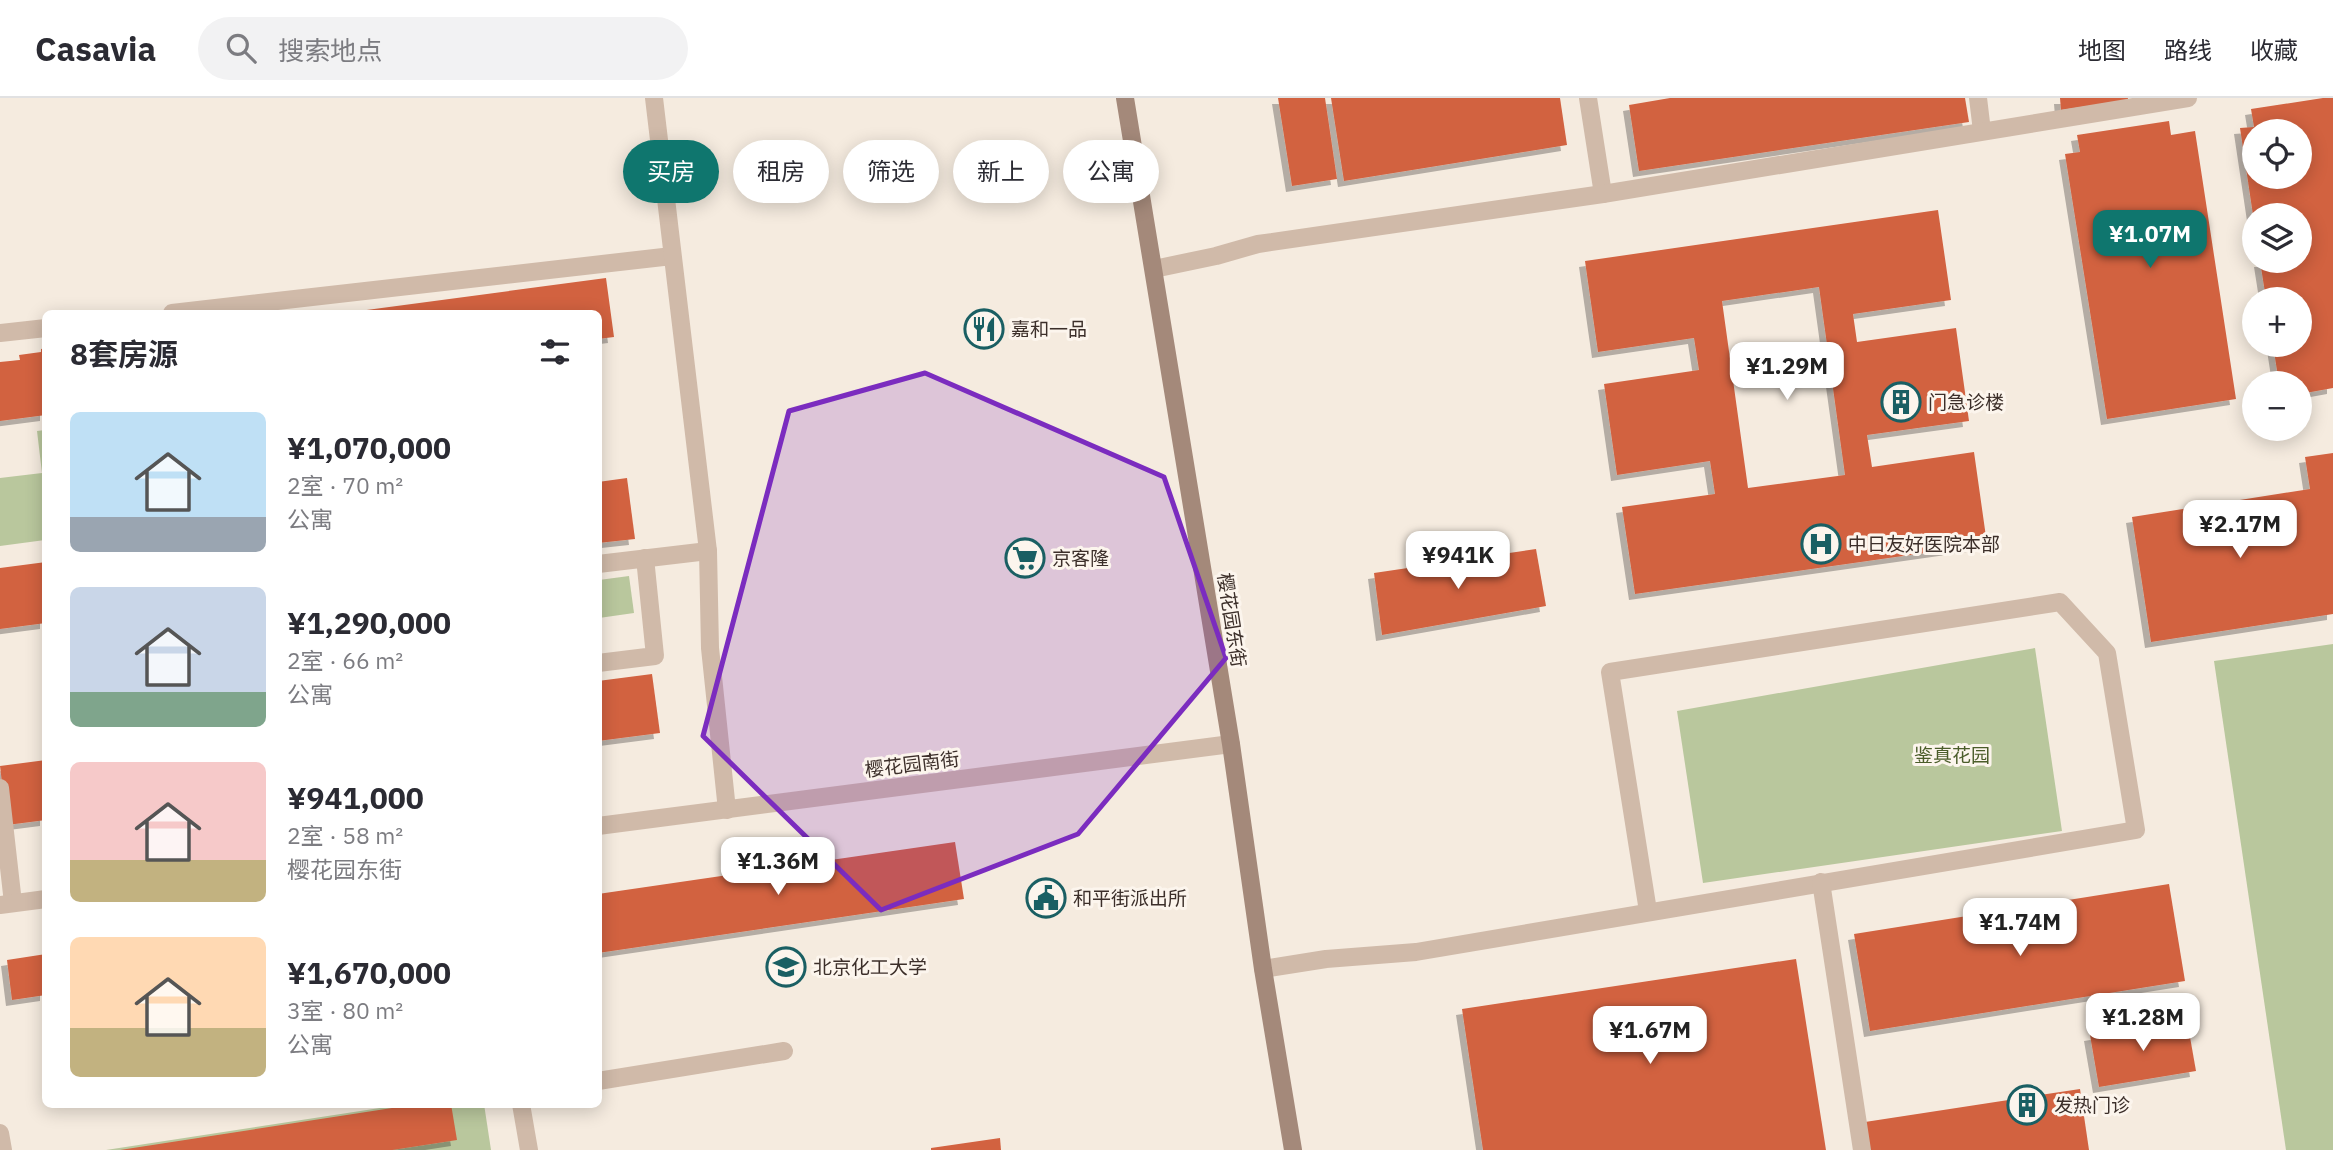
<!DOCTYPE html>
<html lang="zh">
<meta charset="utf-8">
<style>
:root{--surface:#fff;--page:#f2f2f3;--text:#2b2b33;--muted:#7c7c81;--line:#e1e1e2;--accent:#0f766e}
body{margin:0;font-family:"IBM Plex Sans","Noto Sans SC",sans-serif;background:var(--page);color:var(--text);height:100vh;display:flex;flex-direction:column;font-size:26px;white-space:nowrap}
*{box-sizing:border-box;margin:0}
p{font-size:23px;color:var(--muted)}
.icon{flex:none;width:38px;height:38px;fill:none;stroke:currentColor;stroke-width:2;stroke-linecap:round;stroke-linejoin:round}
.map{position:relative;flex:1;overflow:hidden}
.side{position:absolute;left:42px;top:212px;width:560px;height:798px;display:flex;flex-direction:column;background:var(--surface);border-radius:10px;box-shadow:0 4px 18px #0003}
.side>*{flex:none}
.guide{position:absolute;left:623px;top:42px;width:665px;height:63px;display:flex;gap:14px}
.buttons{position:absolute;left:2242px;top:21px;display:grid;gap:14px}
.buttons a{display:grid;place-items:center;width:70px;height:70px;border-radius:50%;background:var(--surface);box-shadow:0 4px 18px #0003;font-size:35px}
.price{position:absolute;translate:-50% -60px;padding:0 16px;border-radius:14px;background:#fff;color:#222;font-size:23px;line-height:46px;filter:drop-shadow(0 2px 4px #0008)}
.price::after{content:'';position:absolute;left:50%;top:42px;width:21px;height:16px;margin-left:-10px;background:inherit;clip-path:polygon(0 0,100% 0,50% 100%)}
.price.current{background:var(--accent);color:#fff}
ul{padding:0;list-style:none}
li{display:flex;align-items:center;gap:21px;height:175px;padding:0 28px}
li span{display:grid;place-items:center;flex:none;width:196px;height:140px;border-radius:10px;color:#555}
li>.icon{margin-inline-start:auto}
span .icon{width:84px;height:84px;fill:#fffc;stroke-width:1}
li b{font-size:30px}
h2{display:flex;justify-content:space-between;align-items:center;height:84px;padding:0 28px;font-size:30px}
.pill{padding:0 24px;border-radius:32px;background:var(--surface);box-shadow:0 4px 18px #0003;font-size:24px;line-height:63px}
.pill.current{background:var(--accent);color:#fff}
header{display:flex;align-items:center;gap:42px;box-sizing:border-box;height:98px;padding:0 35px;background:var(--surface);border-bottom:2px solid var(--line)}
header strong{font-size:33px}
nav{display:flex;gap:38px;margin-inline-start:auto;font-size:24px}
.search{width:490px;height:63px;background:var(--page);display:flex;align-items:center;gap:18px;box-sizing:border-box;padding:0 24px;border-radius:38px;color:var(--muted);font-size:26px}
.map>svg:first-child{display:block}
.green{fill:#b9c79d}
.building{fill:#d26241;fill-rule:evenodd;filter:url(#shadow)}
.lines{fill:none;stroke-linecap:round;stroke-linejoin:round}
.lane{stroke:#d0baa9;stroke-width:18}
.street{stroke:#d0baa9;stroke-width:18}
.secondary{stroke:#a4897a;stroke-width:18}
.marked{fill:#7b2cbf;fill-opacity:0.2;stroke:#7b2cbf;stroke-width:5;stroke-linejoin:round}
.labels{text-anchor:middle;stroke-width:6;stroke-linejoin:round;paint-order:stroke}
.poi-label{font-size:19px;fill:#3c2f2a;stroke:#fcf5ed;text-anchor:start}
.street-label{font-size:19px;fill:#3c2f2a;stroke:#fcf5ed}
.park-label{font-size:19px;fill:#4b5d2a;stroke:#fcf5ed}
</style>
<header>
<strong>Casavia</strong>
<div class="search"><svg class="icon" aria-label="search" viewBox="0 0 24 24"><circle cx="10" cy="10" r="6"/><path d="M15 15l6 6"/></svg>搜索地点</div>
<nav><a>地图</a><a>路线</a><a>收藏</a></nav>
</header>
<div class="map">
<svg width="2333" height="1052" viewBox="0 0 2333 1052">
<defs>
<filter id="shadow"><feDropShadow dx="-6" dy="6" stdDeviation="0" flood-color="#0004"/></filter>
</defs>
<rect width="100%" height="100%" fill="#f5ebdf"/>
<g class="green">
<polygon points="45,332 45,442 0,448 0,380 42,375 37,333"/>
<polygon points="629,478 634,515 599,520 599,482"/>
<polygon points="2333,546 2333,1052 2286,1052 2214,563"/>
<polygon points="2035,550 2062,733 1703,785 1677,613"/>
<polygon points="406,1006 484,1006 491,1052 106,1052"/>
</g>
<g class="building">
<polygon points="1278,0 1325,0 1337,81 1292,88"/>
<polygon points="1331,0 1560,0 1567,47 1344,83"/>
<polygon points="1670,0 1965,0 1969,24 1639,73 1629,7"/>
<polygon points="2060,0 2128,0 2128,2 2061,12"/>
<path d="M 2323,0 L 2333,0 L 2333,290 L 2300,296 L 2300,285 L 2279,285 L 2273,247 L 2300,247 L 2300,201 L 2266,201 L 2260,163 L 2300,163 L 2300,117 L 2253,117 L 2240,30 L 2254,29 L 2251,11 ZM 2254,33 L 2300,33 L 2300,79 L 2254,79 Z"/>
<polygon points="2169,23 2171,37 2195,33 2236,301 2107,321 2065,56 2080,54 2077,37"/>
<path d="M 1938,112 L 1951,202 L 1853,216 L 1857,244 L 1956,230 L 1969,323 L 1867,337 L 1872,369 L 1974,354 L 1987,446 L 1635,496 L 1622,409 L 1715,396 L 1710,363 L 1617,377 L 1604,286 L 1699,272 L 1694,240 L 1598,254 L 1585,163 ZM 1819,189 L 1845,377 L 1748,390 L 1722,203 Z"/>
<polygon points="606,180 614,239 598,241 598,215 344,215"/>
<polygon points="46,250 46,317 0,323 0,264 20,262 19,257 41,254 41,251"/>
<polygon points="2333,355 2333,516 2151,544 2132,419 2310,391 2305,359"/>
<polygon points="627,380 635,441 598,445 598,384"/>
<polygon points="1536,451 1546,508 1382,537 1374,475"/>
<polygon points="46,464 46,525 0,531 0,470"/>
<polygon points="652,576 660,635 598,643 598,583"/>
<polygon points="46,662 46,722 7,727 0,668"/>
<polygon points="955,744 964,801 598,855 598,796"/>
<polygon points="2169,786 2185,883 1870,933 1854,836"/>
<polygon points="46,856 46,897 12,902 7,862"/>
<polygon points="1796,861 1826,1052 1483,1052 1462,911"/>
<polygon points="2187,922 2196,973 2099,989 2090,937"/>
<polygon points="2080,991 2089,1052 1869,1052 1865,1024"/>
<polygon points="418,1006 451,1006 457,1042 392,1052 120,1052"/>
<polygon points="1000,1040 1001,1052 931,1052 931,1050"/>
</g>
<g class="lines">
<g class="lane">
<polyline points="1588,0 1603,96"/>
<polyline points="1978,0 1982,33"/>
<polyline points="1154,171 1216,158 1258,146 1603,96 2188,0"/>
<polyline points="172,215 672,158"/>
<polyline points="0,235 46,230"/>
<polyline points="598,466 708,453"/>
<polyline points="598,565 655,558 645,460"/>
<polyline points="1263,871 1326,861 1416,854 2136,732 2107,555 2060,504 1610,574 1648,813"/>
<polyline points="598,983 784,953"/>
<polyline points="521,1006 529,1052"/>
<polyline points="0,1035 3,1052"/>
</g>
<g class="street">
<polyline points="654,0 708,453 710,550 727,712"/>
<polyline points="0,690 13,805"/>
<polyline points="598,728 1231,646"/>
<polyline points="1821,784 1862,1052"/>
<polyline points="0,807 46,801"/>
</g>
<polyline class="secondary" points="1125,0 1231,646 1263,871 1293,1052"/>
</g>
<path class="marked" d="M 925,275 L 1164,379 L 1226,560 L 1078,736 L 881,812 L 703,638 L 789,313 Z"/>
<defs>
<g id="restaurant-ring" transform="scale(2.0125)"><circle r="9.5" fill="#fcf5ed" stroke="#1a5f63" stroke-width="1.5"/><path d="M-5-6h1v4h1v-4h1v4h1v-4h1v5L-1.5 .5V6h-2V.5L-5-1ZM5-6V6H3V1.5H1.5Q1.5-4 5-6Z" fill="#1a5f63"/></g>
<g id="building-ring" transform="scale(2.0125)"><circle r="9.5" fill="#fcf5ed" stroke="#1a5f63" stroke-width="1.5"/><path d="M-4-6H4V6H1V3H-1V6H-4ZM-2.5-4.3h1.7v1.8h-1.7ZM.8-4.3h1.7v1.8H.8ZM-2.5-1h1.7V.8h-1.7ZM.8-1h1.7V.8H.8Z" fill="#1a5f63"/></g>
<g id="hospital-ring" transform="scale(2.0125)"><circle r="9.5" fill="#fcf5ed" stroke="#1a5f63" stroke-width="1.5"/><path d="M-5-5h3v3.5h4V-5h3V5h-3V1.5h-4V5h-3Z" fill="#1a5f63"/></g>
<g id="supermarket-ring" transform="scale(2.0125)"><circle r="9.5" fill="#fcf5ed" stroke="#1a5f63" stroke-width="1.5"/><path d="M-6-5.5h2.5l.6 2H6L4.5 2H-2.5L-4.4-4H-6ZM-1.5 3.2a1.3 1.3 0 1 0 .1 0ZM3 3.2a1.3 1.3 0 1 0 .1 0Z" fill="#1a5f63"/></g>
<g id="civic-ring" transform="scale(2.0125)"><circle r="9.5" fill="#fcf5ed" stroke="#1a5f63" stroke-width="1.5"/><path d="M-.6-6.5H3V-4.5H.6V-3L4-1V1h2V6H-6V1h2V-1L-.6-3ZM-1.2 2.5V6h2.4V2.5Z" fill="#1a5f63"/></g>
<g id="university-ring" transform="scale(2.0125)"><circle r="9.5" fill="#fcf5ed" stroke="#1a5f63" stroke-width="1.5"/><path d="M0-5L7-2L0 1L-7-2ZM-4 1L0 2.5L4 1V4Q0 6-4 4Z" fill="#1a5f63"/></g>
</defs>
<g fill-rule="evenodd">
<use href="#restaurant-ring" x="984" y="231"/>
<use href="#building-ring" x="1901" y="304"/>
<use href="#hospital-ring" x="1821" y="446"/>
<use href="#supermarket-ring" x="1025" y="460"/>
<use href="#civic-ring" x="1046" y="800"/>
<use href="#university-ring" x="786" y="869"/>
<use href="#building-ring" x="2027" y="1007"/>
</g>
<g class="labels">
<g class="poi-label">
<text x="1011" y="238">嘉和一品</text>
<text x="1928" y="311">门急诊楼</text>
<text x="1848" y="453">中日友好医院本部</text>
<text x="1052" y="467">京客隆</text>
<text x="1073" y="807">和平街派出所</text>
<text x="813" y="876">北京化工大学</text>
<text x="2054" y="1014">发热门诊</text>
</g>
<g class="street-label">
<text transform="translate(1232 522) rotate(81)" y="7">樱花园东街</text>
<text transform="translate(912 666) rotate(-7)" y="7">樱花园南街</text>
</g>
<g class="park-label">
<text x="1952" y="664">鉴真花园</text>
</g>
</g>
</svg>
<div class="buttons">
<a><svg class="icon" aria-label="locate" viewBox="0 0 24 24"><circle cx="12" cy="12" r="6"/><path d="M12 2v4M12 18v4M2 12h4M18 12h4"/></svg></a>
<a><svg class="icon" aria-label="layers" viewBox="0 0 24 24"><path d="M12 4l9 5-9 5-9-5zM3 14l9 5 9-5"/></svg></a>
<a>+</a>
<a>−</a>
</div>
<b class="price current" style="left:2150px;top:172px">¥1.07M</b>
<b class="price" style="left:1787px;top:304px">¥1.29M</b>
<b class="price" style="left:2240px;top:462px">¥2.17M</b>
<b class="price" style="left:1458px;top:493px">¥941K</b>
<b class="price" style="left:778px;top:799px">¥1.36M</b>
<b class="price" style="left:2020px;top:860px">¥1.74M</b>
<b class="price" style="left:2143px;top:955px">¥1.28M</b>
<b class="price" style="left:1650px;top:968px">¥1.67M</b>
<div class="guide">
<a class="pill current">买房</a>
<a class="pill">租房</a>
<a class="pill">筛选</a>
<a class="pill">新上</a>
<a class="pill">公寓</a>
</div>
<section class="side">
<h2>8套房源<svg class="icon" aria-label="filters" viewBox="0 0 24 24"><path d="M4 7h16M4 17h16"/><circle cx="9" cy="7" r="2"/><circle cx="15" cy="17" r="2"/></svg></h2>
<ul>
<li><span style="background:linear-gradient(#bfe0f5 75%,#9aa5b1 0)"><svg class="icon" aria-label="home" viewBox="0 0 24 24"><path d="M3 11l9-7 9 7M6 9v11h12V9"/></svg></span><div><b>¥1,070,000</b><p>2室 · 70 m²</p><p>公寓</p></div></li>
<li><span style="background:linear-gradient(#c9d6e8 75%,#7fa58c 0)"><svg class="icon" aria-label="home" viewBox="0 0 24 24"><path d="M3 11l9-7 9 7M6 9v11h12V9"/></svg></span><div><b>¥1,290,000</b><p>2室 · 66 m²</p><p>公寓</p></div></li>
<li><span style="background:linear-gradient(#f6c9c9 70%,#c2b280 0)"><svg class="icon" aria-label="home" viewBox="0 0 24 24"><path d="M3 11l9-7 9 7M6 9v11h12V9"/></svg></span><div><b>¥941,000</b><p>2室 · 58 m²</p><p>樱花园东街</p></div></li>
<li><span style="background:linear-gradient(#ffd9b3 65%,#c2b280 0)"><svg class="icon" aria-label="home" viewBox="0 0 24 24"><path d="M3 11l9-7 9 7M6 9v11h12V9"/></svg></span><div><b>¥1,670,000</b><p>3室 · 80 m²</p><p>公寓</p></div></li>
</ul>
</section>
</div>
